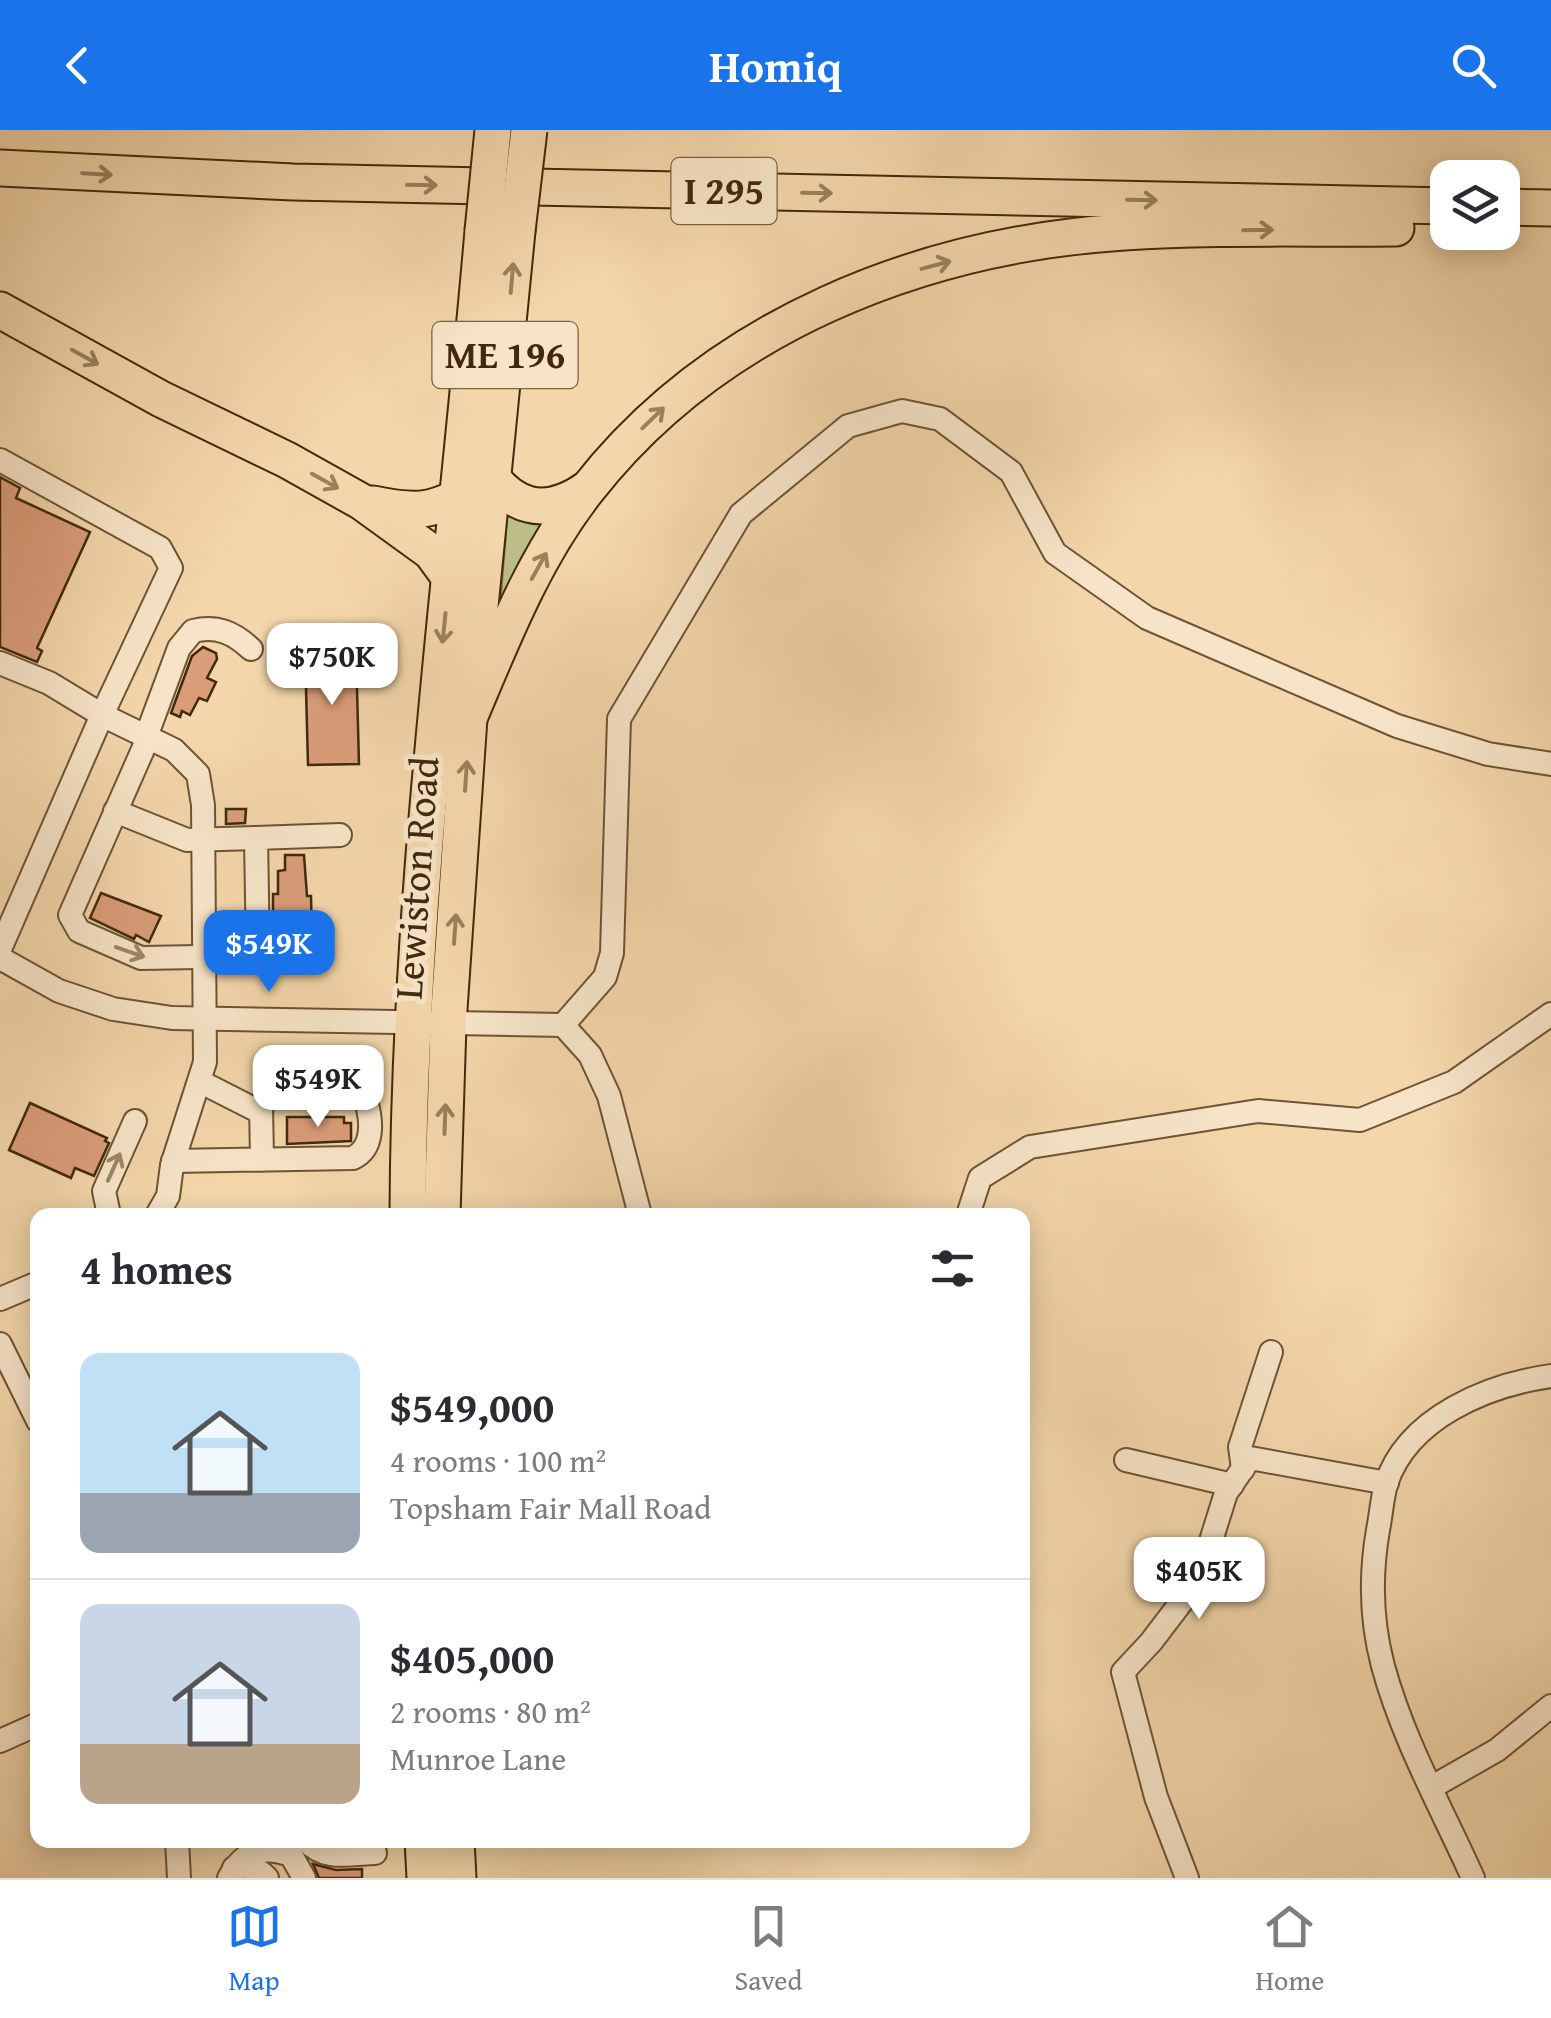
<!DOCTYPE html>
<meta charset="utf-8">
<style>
:root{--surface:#fff;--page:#f2f2f3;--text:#2b2b33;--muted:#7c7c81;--line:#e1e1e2;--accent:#1a73e8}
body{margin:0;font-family:"Gentium Book Plus",serif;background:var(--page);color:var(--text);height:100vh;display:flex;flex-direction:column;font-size:38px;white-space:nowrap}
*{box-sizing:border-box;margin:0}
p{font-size:32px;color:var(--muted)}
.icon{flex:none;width:55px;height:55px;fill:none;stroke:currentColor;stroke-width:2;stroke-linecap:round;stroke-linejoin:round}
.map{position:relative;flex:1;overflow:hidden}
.details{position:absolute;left:30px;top:1078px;width:1000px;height:640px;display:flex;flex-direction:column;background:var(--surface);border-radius:20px;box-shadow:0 5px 25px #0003}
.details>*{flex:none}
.controls{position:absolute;left:1430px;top:30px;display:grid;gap:20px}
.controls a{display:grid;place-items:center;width:90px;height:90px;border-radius:20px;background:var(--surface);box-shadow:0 5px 25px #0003;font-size:50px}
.price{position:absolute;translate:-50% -85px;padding:0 22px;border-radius:20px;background:#fff;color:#222;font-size:32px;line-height:65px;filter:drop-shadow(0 2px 5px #0008)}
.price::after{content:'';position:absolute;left:50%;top:60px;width:30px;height:22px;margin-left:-15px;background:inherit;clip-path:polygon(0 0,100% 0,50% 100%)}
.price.on{background:var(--accent);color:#fff}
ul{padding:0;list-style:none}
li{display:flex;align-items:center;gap:30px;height:250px;padding:0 50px}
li+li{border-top:2px solid var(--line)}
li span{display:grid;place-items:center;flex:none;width:280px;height:200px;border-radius:20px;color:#555}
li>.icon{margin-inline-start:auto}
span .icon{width:120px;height:120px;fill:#fffc;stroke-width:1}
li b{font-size:42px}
h2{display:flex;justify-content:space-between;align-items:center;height:120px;padding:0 50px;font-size:42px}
header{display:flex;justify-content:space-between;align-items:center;height:130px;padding:0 50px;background:var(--accent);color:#fff;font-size:45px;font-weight:600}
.dock{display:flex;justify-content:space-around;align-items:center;height:140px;border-top:2px solid var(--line);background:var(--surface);font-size:28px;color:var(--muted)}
.dock a{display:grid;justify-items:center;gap:5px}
.dock .on{color:var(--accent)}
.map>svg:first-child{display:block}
.green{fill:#bdbd87;stroke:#80734a;stroke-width:2.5}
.building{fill:#da9d7a;stroke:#42290c;stroke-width:2.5}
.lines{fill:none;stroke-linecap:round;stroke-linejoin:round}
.minor-casing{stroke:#6e5434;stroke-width:26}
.highway-casing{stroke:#42290c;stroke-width:39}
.minor{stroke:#f7e4c8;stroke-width:22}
.highway{stroke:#f3d6aa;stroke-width:35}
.highway-bridge-casing{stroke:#42290c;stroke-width:39;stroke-linecap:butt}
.highway-bridge{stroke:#f3d6aa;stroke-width:35}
.oneway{stroke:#9a805b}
.oneway2{stroke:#9c866a}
.labels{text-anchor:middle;stroke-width:10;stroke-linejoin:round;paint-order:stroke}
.shield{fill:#f7e4c8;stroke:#786144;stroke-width:2.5}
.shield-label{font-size:38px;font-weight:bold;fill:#42290c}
.street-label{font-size:40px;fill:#42290c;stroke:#f7e4c8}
</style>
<header><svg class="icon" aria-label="back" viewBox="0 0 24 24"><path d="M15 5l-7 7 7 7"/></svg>Homiq<svg class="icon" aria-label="search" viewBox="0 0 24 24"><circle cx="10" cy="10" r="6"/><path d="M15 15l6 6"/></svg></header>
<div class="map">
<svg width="1551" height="1748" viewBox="0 0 1551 1748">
<rect width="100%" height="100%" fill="#f3d6aa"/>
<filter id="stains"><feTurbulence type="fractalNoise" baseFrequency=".002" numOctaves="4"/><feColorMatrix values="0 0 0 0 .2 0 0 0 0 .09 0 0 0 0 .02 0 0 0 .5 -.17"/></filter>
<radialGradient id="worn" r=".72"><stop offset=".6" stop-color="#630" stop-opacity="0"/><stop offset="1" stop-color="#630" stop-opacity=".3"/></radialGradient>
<polygon class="green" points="552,382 500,474 507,386 509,383"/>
<g class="building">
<polygon points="0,347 20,358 16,368 90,402 37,518 42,521 37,532 0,517"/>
<polygon points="203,517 216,523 217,529 207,548 216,552 207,571 199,568 190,585 182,581 180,587 171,583 192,526"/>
<polygon points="356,520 359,634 308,635 305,521"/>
<polygon points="226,679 246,679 245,693 226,694"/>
<polygon points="285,725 304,725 307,766 311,766 312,810 286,810 273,805 273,764 278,764 278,741 285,740"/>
<polygon points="101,763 161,786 149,812 136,805 134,809 90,788"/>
<polygon points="30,973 107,1008 105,1011 109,1013 94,1046 75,1038 71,1048 9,1020"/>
<polygon points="287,987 344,987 344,993 351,993 351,1011 287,1014"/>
<polygon points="313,1734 336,1740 362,1739 362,1748 319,1748"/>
</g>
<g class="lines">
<g class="minor-casing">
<g id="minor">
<polyline points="0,330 160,418 171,438 102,585 49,553 0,533"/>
<path d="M 146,607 L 179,518 L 193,501 C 217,495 234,503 251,519"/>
<polyline points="148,608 70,785 79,801 141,828 258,826 256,708 340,705"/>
<polyline points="115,681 187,710 256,708"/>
<polyline points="0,819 102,585 174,620 198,644 203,675 205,932 172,1035 168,1066 157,1085"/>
<polyline points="0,828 59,861 113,879 172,888 563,895"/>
<polyline points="201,952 260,982"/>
<path d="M 173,1031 L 353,1028 C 374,1018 372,991 366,971 L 353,961 L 270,965 L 261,974 L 262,1030"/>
<polyline points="109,1085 104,1061 135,991"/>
<polyline points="640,1085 609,966 590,925 563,895 605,847 612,823 619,589 741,384 848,296 902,281 940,289 1011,342 1055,423 1147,488 1397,596 1488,624 1551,634"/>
<polyline points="968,1085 980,1048 1030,1017 1258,981 1360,990 1454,952 1551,884"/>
<polyline points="0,1169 38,1153"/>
<polyline points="0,1214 38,1291"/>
<polyline points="1126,1330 1232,1355"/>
<polyline points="1243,1339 1240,1317 1271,1222"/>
<polyline points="0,1611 38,1594"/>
<polyline points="1432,1657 1497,1620 1551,1576"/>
<polyline points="177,1710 179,1748"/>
<path d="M 306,1710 C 323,1731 350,1724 375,1723"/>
<path d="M 234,1738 C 249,1735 257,1737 267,1748"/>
<path d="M 229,1748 C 243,1721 262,1715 291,1725 L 304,1748"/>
<polyline points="1187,1748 1156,1667 1123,1542 1151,1512 1199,1449 1226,1363 1250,1328 1387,1353"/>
<path d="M 1473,1748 C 1442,1679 1403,1610 1383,1536 C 1371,1491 1370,1446 1378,1400 C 1381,1385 1382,1369 1386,1354 C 1408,1287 1488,1255 1551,1246"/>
</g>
</g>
<g class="highway-casing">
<g id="highway">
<polyline points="0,38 293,52 1448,76"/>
<polyline points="1502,77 1551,78"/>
<polyline points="0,180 161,269 287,330 362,372 431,422 450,448"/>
<path d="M 483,335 C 510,378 544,389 587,359"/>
<path d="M 373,374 C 422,384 431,381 476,358"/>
<path d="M 469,588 C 502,510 534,427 587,360 C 715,196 920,115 1124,102 C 1214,96 1306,99 1396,98"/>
<path d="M 408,1085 C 409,755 455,429 483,101"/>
<polyline points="442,1085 448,894 469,588 517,101"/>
<polyline points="423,1710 425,1748"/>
<polyline points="456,1710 458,1748"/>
</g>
</g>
<use href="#minor" class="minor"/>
<use href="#highway" class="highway"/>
<g class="highway-bridge-casing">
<g id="highway-bridge">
<polyline points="483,101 493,0"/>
<polyline points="517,101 529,0"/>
</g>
</g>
<use href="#highway-bridge" class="highway-bridge"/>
</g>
<defs><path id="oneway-shaft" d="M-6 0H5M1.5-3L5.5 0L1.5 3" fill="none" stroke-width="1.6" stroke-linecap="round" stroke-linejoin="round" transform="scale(2.5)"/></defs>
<g class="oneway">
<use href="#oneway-shaft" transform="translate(97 44) rotate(3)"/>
<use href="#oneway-shaft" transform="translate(422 55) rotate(1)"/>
<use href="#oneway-shaft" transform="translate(817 63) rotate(1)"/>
<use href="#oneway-shaft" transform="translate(1142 70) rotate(1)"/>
<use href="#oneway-shaft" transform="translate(1258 100) rotate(-1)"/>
<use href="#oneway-shaft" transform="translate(936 135) rotate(-15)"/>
<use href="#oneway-shaft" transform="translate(512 148) rotate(-85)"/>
<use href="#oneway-shaft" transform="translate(85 227) rotate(29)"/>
<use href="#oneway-shaft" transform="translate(653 288) rotate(-44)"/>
<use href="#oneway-shaft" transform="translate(325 351) rotate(29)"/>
<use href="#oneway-shaft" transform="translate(539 436) rotate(-61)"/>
<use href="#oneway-shaft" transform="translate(444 498) rotate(96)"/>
<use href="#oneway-shaft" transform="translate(466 646) rotate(-86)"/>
<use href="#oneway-shaft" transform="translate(455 799) rotate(-86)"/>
<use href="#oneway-shaft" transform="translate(445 989) rotate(-88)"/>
</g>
<g class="oneway2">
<use href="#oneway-shaft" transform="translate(130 822) rotate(19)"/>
<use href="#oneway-shaft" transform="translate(114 1037) rotate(-66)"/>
</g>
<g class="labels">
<g class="shield">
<rect x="671.5" y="28" width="105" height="66" rx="8"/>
<rect x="432.5" y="192" width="145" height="66" rx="8"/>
</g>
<g class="shield-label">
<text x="724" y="74">I 295</text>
<text x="505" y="238">ME 196</text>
</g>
<g class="street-label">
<text transform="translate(416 748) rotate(-86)" y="14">Lewiston Road</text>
</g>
</g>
<rect width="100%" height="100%" filter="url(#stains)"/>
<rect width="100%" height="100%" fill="url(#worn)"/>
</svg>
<div class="controls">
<a><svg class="icon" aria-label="layers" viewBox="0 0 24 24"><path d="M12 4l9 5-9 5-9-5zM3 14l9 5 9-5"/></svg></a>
</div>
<b class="price" style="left:332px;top:578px">$750K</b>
<b class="price on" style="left:269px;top:865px">$549K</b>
<b class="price" style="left:318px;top:1000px">$549K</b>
<b class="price" style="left:1199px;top:1492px">$405K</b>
<section class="details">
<h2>4 homes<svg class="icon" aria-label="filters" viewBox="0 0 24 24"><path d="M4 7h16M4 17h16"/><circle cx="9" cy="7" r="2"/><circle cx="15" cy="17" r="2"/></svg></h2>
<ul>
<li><span style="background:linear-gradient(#bfe0f5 70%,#9aa5b1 0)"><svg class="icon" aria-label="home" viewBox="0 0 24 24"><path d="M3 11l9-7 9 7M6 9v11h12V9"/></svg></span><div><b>$549,000</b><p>4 rooms · 100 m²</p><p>Topsham Fair Mall Road</p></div></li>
<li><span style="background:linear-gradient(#c9d6e8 70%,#b9a48a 0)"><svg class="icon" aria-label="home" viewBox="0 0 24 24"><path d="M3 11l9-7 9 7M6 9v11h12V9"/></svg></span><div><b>$405,000</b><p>2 rooms · 80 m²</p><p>Munroe Lane</p></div></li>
</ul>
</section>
</div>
<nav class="dock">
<a class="on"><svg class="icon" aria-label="map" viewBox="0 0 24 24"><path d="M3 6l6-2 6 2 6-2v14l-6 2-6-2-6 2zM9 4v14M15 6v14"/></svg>Map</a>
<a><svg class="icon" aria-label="saved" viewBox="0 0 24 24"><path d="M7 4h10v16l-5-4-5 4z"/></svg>Saved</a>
<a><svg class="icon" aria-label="home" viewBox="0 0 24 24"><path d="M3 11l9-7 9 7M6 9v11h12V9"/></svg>Home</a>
</nav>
